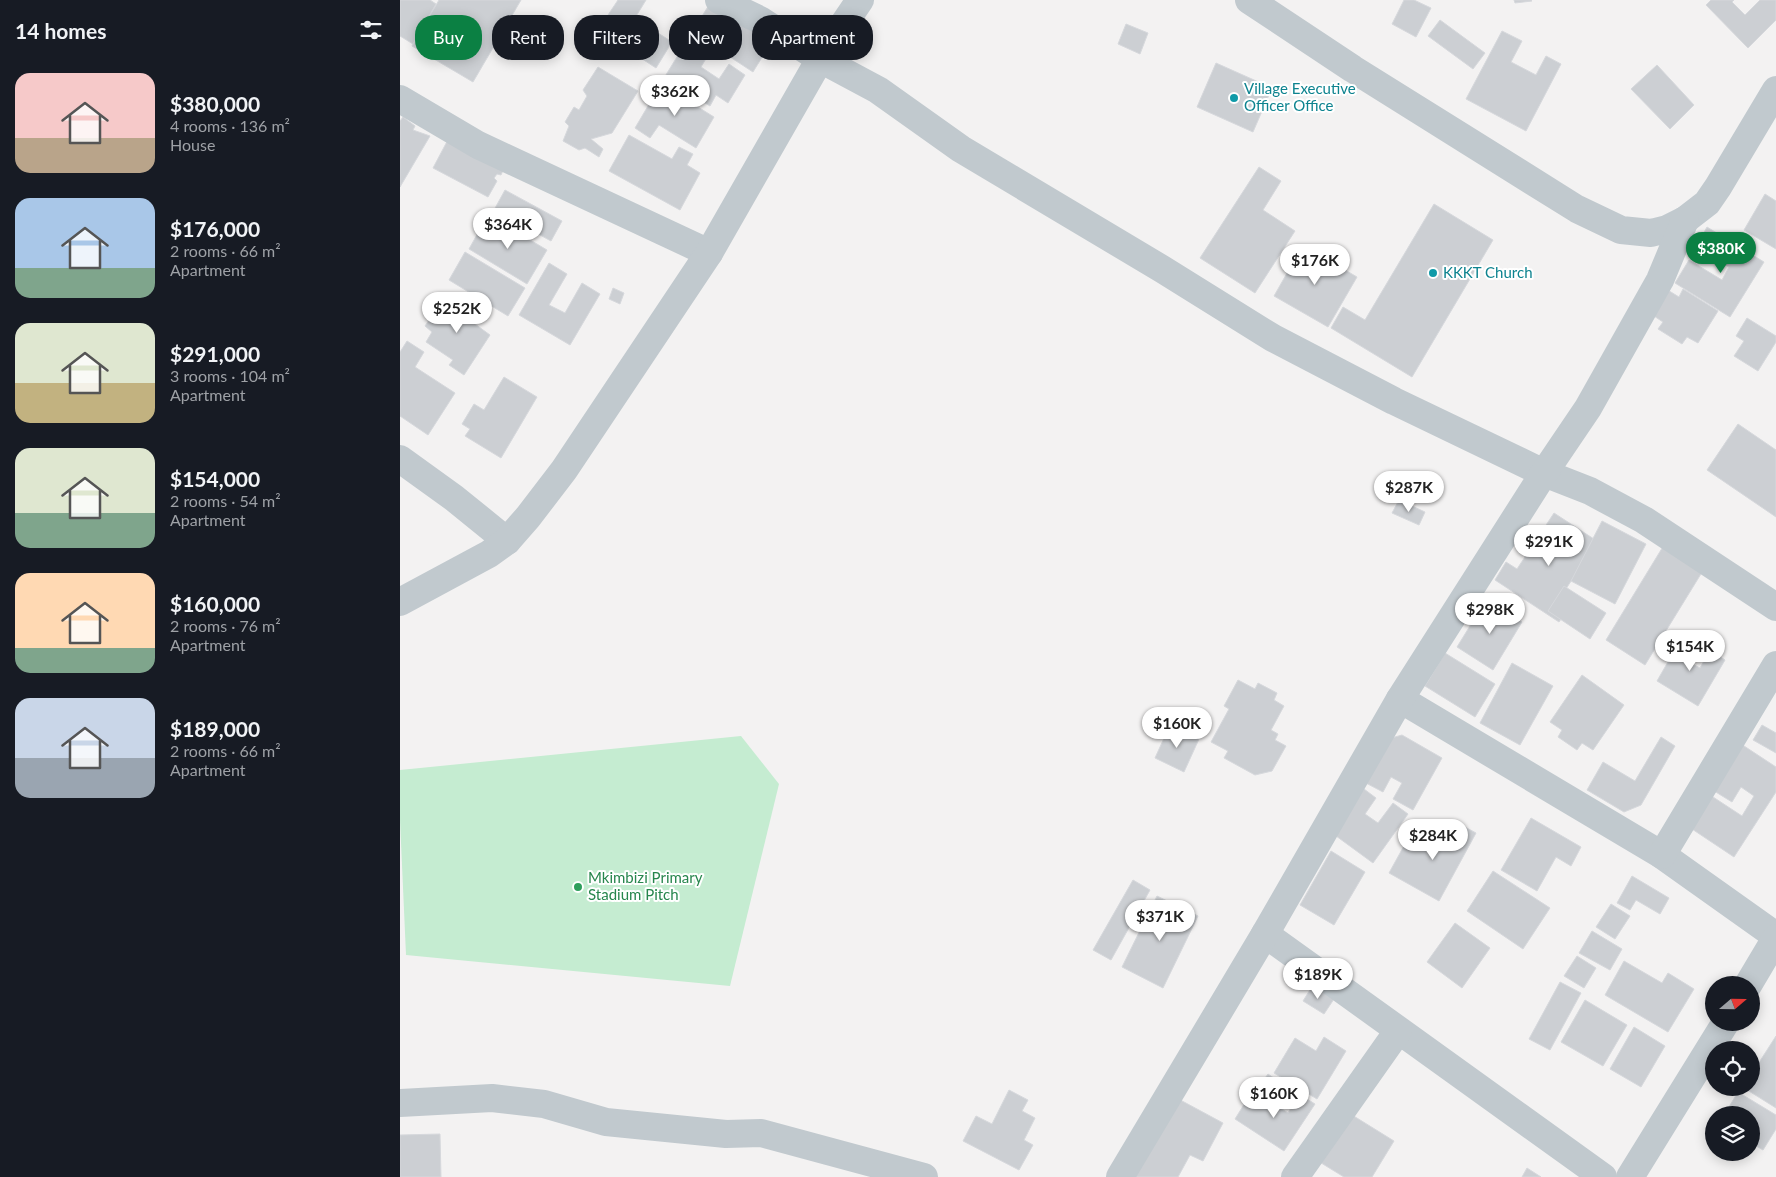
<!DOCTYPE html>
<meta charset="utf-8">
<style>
:root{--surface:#171b24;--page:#242831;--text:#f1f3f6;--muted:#9ea1a6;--accent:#0b8043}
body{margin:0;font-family:Lato,sans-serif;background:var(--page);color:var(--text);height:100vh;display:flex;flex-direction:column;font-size:19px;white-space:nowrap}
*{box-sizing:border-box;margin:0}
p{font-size:16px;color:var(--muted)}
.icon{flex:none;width:28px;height:28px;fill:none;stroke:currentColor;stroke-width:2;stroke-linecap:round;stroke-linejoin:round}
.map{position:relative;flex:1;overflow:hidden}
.drawer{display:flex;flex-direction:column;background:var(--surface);width:400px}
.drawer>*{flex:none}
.top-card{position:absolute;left:15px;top:15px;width:475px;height:45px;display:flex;gap:10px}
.needle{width:32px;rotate:70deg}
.buttons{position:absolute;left:1305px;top:976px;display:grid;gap:10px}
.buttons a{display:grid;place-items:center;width:55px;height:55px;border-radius:50%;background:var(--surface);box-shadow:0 2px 12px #0003;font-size:25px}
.price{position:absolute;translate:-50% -42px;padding:0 11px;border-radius:18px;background:#fff;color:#222;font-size:16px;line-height:32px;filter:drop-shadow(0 1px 2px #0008)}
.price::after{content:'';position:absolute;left:50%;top:30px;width:15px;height:11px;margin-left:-8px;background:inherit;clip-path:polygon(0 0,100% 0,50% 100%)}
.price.active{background:var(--accent);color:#fff}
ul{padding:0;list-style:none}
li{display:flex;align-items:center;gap:15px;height:125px;padding:0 15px}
li span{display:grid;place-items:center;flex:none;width:140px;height:100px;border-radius:15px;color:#555}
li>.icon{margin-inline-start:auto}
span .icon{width:60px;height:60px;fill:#fffc;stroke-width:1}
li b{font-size:21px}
h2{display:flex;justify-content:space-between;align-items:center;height:60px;padding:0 15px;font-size:21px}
.tag{padding:0 18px;border-radius:20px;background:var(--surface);box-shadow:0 2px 12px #0003;font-size:18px;line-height:45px}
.tag.active{background:var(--accent);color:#fff}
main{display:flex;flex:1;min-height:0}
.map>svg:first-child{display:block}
.green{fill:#c5ecd1}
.building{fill:#cccfd3;stroke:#d6d8dc}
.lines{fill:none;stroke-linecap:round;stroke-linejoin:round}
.minor{stroke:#c1c9ce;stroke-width:28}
.culture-dot{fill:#0f9aa8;stroke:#fff;stroke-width:2}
.leisure-dot{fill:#2e9e5b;stroke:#fff;stroke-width:2}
.labels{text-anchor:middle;stroke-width:4;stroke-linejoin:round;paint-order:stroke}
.culture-label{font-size:15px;fill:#0d838f;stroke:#fff;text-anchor:start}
.leisure-label{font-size:15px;fill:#27864d;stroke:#fff;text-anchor:start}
</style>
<main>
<section class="drawer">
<h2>14 homes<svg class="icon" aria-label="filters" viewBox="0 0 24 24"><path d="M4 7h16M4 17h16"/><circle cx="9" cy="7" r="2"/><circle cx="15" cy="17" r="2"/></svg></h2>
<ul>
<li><span style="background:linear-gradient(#f6c9c9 65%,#b9a48a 0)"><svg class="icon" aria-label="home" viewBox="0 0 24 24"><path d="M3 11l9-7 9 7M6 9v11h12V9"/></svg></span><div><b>$380,000</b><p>4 rooms · 136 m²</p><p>House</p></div></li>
<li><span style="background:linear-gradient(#a9c7e8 70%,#7fa58c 0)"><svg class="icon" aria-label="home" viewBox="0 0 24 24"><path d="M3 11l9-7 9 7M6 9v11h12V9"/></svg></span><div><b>$176,000</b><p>2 rooms · 66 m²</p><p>Apartment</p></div></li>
<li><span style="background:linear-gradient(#dfe7d0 60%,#c2b280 0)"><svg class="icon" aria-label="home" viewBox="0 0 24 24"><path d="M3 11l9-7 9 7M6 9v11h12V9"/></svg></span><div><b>$291,000</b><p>3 rooms · 104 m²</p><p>Apartment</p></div></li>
<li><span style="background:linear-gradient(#dfe7d0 65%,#7fa58c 0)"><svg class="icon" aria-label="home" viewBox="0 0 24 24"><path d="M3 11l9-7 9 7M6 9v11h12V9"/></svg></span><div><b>$154,000</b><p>2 rooms · 54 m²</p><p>Apartment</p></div></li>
<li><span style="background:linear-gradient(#ffd9b3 75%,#7fa58c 0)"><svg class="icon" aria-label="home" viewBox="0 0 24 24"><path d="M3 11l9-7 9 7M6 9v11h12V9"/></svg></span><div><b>$160,000</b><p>2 rooms · 76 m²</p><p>Apartment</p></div></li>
<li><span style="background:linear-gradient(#c9d6e8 60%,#9aa5b1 0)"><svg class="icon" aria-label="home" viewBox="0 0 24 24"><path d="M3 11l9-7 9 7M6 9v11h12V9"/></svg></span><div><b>$189,000</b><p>2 rooms · 66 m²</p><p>Apartment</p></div></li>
</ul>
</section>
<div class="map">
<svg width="1376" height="1177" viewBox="0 0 1376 1177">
<rect width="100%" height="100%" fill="#f3f2f2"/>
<polygon class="green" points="341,736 379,784 330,986 6,955 0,820 0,770"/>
<g class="building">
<polygon points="0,0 30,0 36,4 13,44 0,36"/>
<polygon points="39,0 121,0 73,82 12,46"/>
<polygon points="218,0 246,0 235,18 272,42 256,68 198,30"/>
<polygon points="312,0 375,36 353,72 327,55 334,44 320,35 301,67 319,79 329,64 345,75 328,103 316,95 310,106 264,78"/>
<polygon points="1004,0 1014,0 1031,8 1016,37 992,24"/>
<polygon points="1114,0 1131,0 1132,1 1115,3"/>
<polygon points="1311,0 1334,0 1332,2 1345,15 1360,0 1376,0 1376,20 1348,48 1306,5"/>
<polygon points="1040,20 1085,53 1073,69 1028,36"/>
<polygon points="726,24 748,33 740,54 718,44"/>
<polygon points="1102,31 1122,41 1111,62 1136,75 1146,56 1161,64 1126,131 1066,99"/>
<polygon points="816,63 872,88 853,132 797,107"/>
<polygon points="1257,65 1294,105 1270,129 1231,89"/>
<polygon points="198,67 238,91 212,133 191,139 203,149 199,157 185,148 179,150 163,141 169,126 165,122 174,107 179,110 187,96 183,90"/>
<polygon points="261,84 314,117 296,148 259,125 250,138 235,128"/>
<polygon points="3,117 15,126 13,130 30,136 0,187 0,121"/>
<polygon points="51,134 105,166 101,175 97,174 94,178 97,181 88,197 33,168"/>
<polygon points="229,135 272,159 279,147 293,154 287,165 300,173 280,210 209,171"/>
<polygon points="859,167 881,181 863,210 895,231 855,293 800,258"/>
<polygon points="105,190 162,221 151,241 94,210"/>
<polygon points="1365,194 1376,201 1376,249 1344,230"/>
<polygon points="1034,204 1093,240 1012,377 931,328 943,307 965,320"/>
<polygon points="88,215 147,250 127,284 69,249"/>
<polygon points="1307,227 1364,262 1330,317 1275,283 1289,260 1322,280 1329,267 1296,247"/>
<polygon points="903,245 957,277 928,327 874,296"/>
<polygon points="65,252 125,288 108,316 49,280"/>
<polygon points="149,263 167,274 149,305 165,313 182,283 200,294 170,345 119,315"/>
<polygon points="213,288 224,293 220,304 209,299"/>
<polygon points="1266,289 1279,297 1283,289 1318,311 1298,343 1287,337 1282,344 1258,329 1263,322 1251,314"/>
<polygon points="55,295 82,313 75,324 90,335 64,375 49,365 53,360 26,342 32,332 25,326 38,307 45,311"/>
<polygon points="1347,318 1376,336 1376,342 1358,371 1334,356 1344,341 1336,336"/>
<polygon points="7,341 24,352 15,367 55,393 28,435 0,416 0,352"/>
<polygon points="104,377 137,397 101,458 65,436 70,429 62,424 74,404 84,410"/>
<polygon points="1338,424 1376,450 1376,517 1307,470"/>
<polygon points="999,500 1025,512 1019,525 992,513"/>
<polygon points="1154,513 1197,541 1162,595 1172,603 1159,622 1095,580 1106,562 1117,569"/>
<polygon points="1202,521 1246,544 1215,604 1171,581"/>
<polygon points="1264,545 1304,569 1245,665 1206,640"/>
<polygon points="1164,586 1206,613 1190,639 1148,611"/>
<polygon points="1086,600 1122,622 1093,670 1057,647"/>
<polygon points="1284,634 1296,641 1285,660 1300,668 1310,650 1325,660 1298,706 1257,681"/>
<polygon points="1045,653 1095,684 1075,717 1025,686"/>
<polygon points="1112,663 1153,686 1120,745 1080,723"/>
<polygon points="1182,675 1224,705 1193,750 1182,743 1177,750 1158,737 1162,730 1150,722"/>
<polygon points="838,680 855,689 858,683 877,693 874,700 884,706 871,730 878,734 875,740 886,746 872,771 855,775 824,758 828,751 811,742 829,709 824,706"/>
<polygon points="770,725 799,739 784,772 755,758"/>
<polygon points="1362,725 1376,733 1376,753 1353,740"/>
<polygon points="1002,735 1042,758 1013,810 993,799 1002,783 991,777 983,792 964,782 981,741"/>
<polygon points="1261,737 1275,746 1241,805 1224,812 1187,790 1203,762 1235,781"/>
<polygon points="1335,740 1376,767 1376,792 1334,857 1289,827 1310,795 1342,816 1354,796 1341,787 1332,802 1306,786"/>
<polygon points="964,789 976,798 965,814 978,823 993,803 1008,814 973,863 932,833"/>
<polygon points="1131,818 1181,847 1171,866 1156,857 1137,891 1101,870"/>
<polygon points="1052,820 1076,833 1039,901 989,873 1010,835 1036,849"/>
<polygon points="931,851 965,872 934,925 900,905"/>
<polygon points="1093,871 1150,908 1123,949 1067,911"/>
<polygon points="1232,876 1269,898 1260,914 1236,900 1230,910 1217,903"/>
<polygon points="733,880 750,890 711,960 693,950"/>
<polygon points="757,896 798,916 763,988 722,967"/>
<polygon points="1211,904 1230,916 1215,939 1196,927"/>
<polygon points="1055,923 1090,948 1062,988 1027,962"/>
<polygon points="1192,931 1222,949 1210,970 1179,953"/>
<polygon points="1177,956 1196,968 1184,988 1164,976"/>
<polygon points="1224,961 1262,983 1268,973 1294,989 1268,1032 1205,995"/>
<polygon points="1160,982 1181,993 1150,1050 1129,1039"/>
<polygon points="913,985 934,999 924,1014 903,1001"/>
<polygon points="1185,1000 1227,1025 1203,1066 1161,1042"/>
<polygon points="1234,1027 1265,1046 1241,1087 1210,1069"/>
<polygon points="1376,1036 1376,1108 1344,1088 1351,1088 1351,1075"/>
<polygon points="924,1037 946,1051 917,1099 874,1073 895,1038 916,1051"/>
<polygon points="868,1074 881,1083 873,1095 860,1085"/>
<polygon points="609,1090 628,1100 622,1111 635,1118 624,1140 633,1145 619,1170 563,1141 576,1116 592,1124"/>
<polygon points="853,1090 888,1113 899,1094 915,1104 884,1151 835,1119"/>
<polygon points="1338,1092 1376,1115 1376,1129 1363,1150 1351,1143 1351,1115 1324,1115"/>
<polygon points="771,1095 823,1123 803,1161 790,1155 778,1177 727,1177"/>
<polygon points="944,1110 994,1141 972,1177 944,1177 913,1158"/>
<polygon points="40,1134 41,1177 0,1177 0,1135"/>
<polygon points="1127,1168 1141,1177 1122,1177"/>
</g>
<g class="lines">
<g class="minor">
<polyline points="319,0 360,20 420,59 478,90 561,149 762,269 873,338 994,401 1144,473 1190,491 1244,520 1376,607"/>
<polyline points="849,0 953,69 1177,209 1221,230 1251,233 1267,229 1285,220 1307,203 1318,187 1376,90"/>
<polyline points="0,99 78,145 309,253"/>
<polyline points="0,459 54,498 107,541"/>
<polyline points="0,602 89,554 107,541 128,517 164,470 309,253 420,59 460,0"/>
<polyline points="1000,699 1262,855 1376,936"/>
<polyline points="1262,855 1376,665"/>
<polyline points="865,934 1203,1177"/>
<polyline points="1348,985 1376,938"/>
<polyline points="0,1103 92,1098 144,1104 206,1122 326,1134 361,1133 524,1177"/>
<polyline points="720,1177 865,934 1000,699 1144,473 1188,408 1260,280 1285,220"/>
<polyline points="895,1177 998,1031"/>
<polyline points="1230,1177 1326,1022"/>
</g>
</g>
<g class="culture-dot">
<circle cx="834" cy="98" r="5"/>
<circle cx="1033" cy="273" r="5"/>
</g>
<circle class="leisure-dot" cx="178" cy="887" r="5"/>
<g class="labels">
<g class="culture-label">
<text x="844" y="94">Village Executive<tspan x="844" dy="17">Officer Office</tspan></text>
<text x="1043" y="278">KKKT Church</text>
</g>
<g class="leisure-label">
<text x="188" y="883">Mkimbizi Primary<tspan x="188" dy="17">Stadium Pitch</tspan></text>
</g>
</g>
</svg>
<div class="buttons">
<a><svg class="needle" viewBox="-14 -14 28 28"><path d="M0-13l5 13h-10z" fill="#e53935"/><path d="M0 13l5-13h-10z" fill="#9ea1a6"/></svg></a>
<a><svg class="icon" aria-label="locate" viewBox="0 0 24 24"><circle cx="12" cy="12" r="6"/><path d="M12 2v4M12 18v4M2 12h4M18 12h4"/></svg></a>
<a><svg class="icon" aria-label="layers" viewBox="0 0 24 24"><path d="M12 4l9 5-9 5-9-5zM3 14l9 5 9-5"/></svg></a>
</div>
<b class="price" style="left:275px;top:117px">$362K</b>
<b class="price" style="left:108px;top:250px">$364K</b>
<b class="price active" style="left:1321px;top:274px">$380K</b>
<b class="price" style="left:915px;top:286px">$176K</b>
<b class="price" style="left:57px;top:334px">$252K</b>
<b class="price" style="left:1009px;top:513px">$287K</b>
<b class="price" style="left:1149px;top:567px">$291K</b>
<b class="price" style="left:1090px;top:635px">$298K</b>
<b class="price" style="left:1290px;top:672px">$154K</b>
<b class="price" style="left:777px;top:749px">$160K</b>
<b class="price" style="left:1033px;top:861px">$284K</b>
<b class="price" style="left:760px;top:942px">$371K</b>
<b class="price" style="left:918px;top:1000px">$189K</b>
<b class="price" style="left:874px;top:1119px">$160K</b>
<div class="top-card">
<a class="tag active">Buy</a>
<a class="tag">Rent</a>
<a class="tag">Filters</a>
<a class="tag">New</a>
<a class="tag">Apartment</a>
</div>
</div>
</main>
